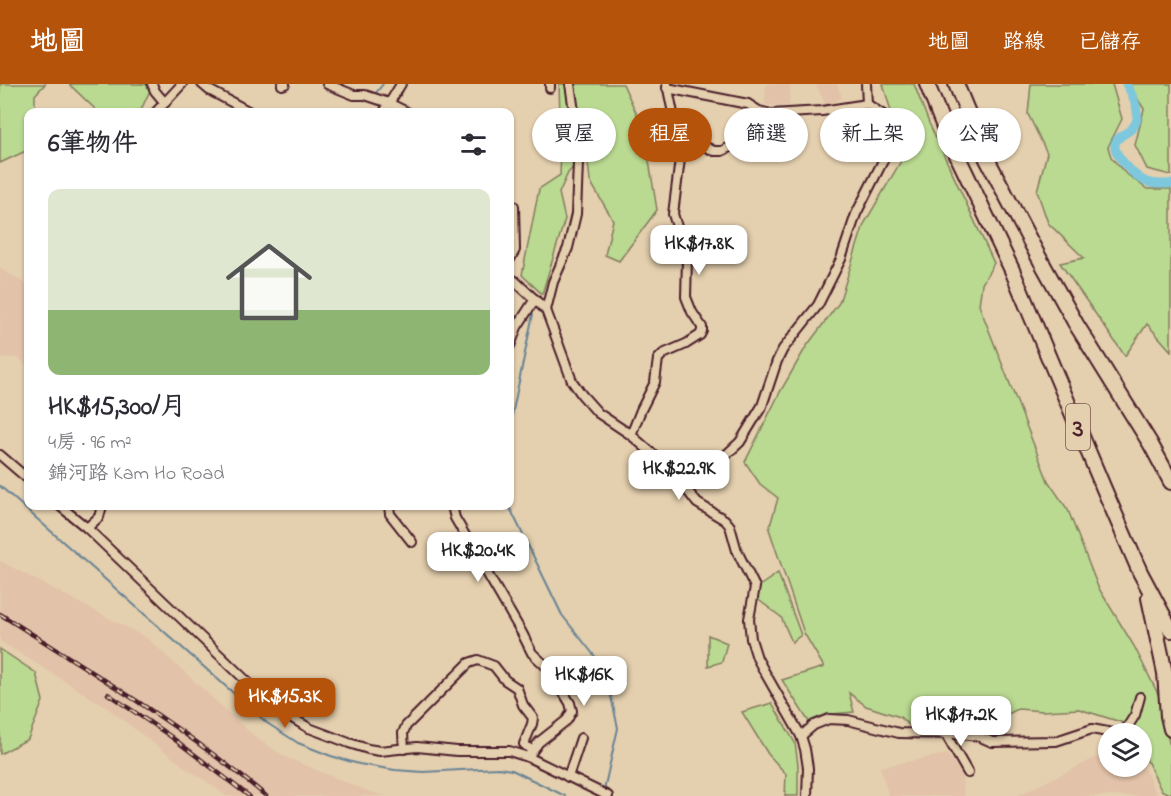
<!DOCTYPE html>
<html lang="zh-TW">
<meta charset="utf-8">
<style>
:root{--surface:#fff;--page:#f7f7f7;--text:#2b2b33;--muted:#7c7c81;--line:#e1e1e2;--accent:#b45309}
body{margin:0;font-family:"Indie Flower","LXGW WenKai TC",sans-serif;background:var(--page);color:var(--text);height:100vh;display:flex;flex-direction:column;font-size:22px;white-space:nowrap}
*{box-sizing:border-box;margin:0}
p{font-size:20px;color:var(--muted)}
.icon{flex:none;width:33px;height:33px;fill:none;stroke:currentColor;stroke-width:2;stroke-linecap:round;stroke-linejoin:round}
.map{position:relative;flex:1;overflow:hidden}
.drawer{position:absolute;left:24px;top:24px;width:490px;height:402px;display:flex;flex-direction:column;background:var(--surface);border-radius:12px;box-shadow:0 2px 4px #0004}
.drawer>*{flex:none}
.top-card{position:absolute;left:532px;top:24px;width:548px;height:54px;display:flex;gap:12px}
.fabs{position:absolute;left:1098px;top:639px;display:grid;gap:12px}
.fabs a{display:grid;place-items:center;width:54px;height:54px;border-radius:50%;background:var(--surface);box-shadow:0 2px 4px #0004;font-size:30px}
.price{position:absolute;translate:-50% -51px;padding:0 14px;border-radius:12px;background:#fff;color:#222;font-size:20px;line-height:39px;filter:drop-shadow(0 2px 3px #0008)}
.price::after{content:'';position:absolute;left:50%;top:36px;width:18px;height:14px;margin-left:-9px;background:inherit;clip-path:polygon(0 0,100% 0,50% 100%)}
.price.current{background:var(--accent);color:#fff}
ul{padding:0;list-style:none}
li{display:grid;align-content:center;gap:12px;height:318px;padding:0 24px}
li+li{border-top:2px solid var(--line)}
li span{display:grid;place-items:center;height:186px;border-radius:12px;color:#555}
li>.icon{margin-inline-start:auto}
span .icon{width:108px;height:108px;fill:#fffc;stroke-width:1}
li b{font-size:26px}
h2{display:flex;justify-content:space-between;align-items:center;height:72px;padding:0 24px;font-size:26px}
.pill{padding:0 21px;border-radius:27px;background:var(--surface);box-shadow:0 2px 4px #0004;font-size:21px;line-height:54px}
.pill.current{background:var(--accent);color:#fff}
header{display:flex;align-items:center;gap:36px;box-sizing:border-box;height:84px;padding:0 30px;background:var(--accent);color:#fff}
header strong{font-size:28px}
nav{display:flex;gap:33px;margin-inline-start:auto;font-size:21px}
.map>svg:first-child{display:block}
.built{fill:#e2c2a8}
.green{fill:#bad991;stroke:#827c5e;stroke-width:1.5}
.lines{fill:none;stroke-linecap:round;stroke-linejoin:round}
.stream{stroke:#698495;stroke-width:2}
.canal{stroke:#7dc8dc;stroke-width:9}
.minor-casing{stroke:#4a1f2b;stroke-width:12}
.motorway-casing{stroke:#4a1f2b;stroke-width:18}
.minor{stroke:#e4cfae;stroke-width:8}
.motorway{stroke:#e4cfae;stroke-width:14}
.rail-casing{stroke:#4a1f2b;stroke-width:4.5}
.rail{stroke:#e4cfae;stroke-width:2;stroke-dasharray:7;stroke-linecap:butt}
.labels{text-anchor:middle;stroke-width:4.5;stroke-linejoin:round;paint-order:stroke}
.shield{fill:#e4cfae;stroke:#785452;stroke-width:1.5}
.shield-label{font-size:26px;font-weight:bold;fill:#4a1f2b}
</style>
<header>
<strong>地圖</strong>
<nav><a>地圖</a><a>路線</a><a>已儲存</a></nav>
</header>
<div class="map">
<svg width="1171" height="712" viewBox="0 0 1171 712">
<rect width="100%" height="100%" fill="#e4cfae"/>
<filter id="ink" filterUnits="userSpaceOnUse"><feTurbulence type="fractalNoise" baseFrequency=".0167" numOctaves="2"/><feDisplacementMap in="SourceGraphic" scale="12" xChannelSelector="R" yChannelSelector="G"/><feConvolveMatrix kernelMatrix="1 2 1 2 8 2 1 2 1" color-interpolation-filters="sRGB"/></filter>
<g filter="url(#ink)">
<g class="built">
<polygon points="766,0 790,0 789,22 765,21"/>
<polygon points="816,0 837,0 842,14 826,22"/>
<polygon points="0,185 28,201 28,283 19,274 0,273"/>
<polygon points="0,477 148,555 256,654 285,673 367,707 384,712 226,712 215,703 189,686 105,622 0,557"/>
<polygon points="1108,668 1108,682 1142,682 1142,680 1157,712 1017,712"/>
<polygon points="947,670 961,686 964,712 889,712 880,683"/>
</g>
<g class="green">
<polygon points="0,0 45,0 35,11 35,28 28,28 28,66 0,79"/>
<polygon points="69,0 153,0 140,28 96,28 94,24"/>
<polygon points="559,0 623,0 644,46 657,126 619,177 605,171 613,136 590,97 587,68 568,89 559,109 565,135 542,210 522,191 539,105 560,91 561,64"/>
<polygon points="883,0 914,0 929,39 994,179 982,200 979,221 1048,397 1068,426 1098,503 1134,562 1160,614 1169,659 1171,662 1171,711 1161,706 1142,666 1142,650 1132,649 1127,640 1079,625 1043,627 1018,625 980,644 971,631 961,635 932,636 931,644 914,646 900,633 866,622 849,609 854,628 832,630 809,638 782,596 824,583 804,549 769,445 778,414 760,400 745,378 780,308 806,263 839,219 864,140 904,72"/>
<polygon points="1031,0 1112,0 1122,35 1108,63 1111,73 1124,88 1147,105 1171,105 1171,267 1147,240 1125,272 1060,179 1084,174 1048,139 1037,107 1047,69 1028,30"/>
<polygon points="1128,0 1171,0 1171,91 1147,85 1135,61 1144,25"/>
<polygon points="778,489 801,551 792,558 781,533 756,514 761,501"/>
<polygon points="708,551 727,559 722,578 708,582"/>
<polygon points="0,565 36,589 43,617 28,655 0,670"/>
<polygon points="772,619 795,659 798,681 798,712 785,712 786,690 768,670 742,628"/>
</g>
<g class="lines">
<g class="stream">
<polyline points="375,10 383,0"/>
<polyline points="510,341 533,230"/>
<polyline points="0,402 267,639 298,659 331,672 359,680 395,686 423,688 498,684 512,686 565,712"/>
<polyline points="509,422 562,531 605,585 618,644 604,706"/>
</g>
<path class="canal" d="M 1126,0 C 1134,13 1145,36 1129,47 C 1123,51 1117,53 1115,60 C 1113,71 1137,95 1147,98 C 1155,101 1163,100 1171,100"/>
<g class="minor-casing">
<g id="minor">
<polyline points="152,0 155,7 165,19"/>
<polyline points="202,0 209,6 250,28"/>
<polyline points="327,0 354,11 365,11 389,19 407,28"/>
<polyline points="550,0 550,4"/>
<polyline points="866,0 867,20"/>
<polyline points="282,1 285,0"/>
<polyline points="667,4 748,20 759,27 771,30"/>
<polyline points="156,28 182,0"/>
<polyline points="384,28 401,0"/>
<polyline points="677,49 714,67 722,67 744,56 771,30 822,27 867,20 888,34 893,57 856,130 841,175 818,221 783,265 777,277 762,322 740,358 726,371 684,402"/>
<polyline points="510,175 515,166 514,122"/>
<polyline points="510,194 515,197 546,226 572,297 582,311 598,329 631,351 661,377 684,402 697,419 725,436 730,442 737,467 755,503 749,535 751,555 757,574 764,587 801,652 805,665 808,684 807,712"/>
<polyline points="546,226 553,198 568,164 576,130 578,79 575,34 570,0"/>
<polyline points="510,262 517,243 535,215"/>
<polyline points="631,351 641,326 655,298 658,275 663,270 686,260 700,251 702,247 702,243 692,228 686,213 687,175 673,130 680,75 677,49 667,0"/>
<polyline points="0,371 28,395"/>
<polyline points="60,422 87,444 258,608 287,631 309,644 349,659 368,665 380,667 417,663 457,667 509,667 528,673 608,712"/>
<polyline points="389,422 390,430 412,458"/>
<polyline points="452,422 455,434 522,549 532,569 549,585 570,619 572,627 567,636 539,658 528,673"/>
<polyline points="87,444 99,433 102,422"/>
<polyline points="945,649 968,689"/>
<polyline points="1123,650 1135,631 1140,613"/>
<polyline points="801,652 814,641 829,635 848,636 899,649 960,650 978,652 992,658 1056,657 1092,645 1118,650"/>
<polyline points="404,665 403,649 406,642 469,579 478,576 494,582 505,596 517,604 523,621 533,634 532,640 524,660 532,667"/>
<polyline points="568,693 581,654"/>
</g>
</g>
<g class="motorway-casing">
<g id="motorway">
<polyline points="927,0 946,48 1012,186 1104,405 1140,488 1171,546"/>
<polyline points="956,0 987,75 1037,170 1076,240 1150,359 1171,398"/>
<polyline points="1149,514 1165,589 1168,632 1171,645"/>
</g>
</g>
<use href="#minor" class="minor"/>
<use href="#motorway" class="motorway"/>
<g class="rail-casing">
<g id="rail">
<path d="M 0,530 C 90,587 184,643 266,712"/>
<polyline points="108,610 170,652 249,712"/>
</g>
</g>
<use href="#rail" class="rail"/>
</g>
</g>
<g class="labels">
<rect class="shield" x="1066" y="320" width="24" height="46" rx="4.5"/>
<g class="shield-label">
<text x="1078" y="352">3</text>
</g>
</g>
</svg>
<div class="fabs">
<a><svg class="icon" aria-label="layers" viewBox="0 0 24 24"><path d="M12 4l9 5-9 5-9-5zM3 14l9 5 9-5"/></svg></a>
</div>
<b class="price" style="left:699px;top:192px">HK$17.8K</b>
<b class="price" style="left:679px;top:417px">HK$22.9K</b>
<b class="price" style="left:478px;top:499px">HK$20.4K</b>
<b class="price" style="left:584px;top:623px">HK$16K</b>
<b class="price current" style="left:285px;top:645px">HK$15.3K</b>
<b class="price" style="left:961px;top:663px">HK$17.2K</b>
<div class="top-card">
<a class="pill">買屋</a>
<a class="pill current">租屋</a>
<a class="pill">篩選</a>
<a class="pill">新上架</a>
<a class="pill">公寓</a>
</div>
<section class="drawer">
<h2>6筆物件<svg class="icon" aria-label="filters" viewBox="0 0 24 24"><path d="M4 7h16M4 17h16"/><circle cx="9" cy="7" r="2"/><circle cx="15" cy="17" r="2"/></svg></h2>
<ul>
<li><span style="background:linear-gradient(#dfe7d0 65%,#8fb573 0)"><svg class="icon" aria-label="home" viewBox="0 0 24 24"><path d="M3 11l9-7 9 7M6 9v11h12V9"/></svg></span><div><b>HK$15,300/月</b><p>4房 · 96 m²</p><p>錦河路 Kam Ho Road</p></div></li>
</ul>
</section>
</div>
